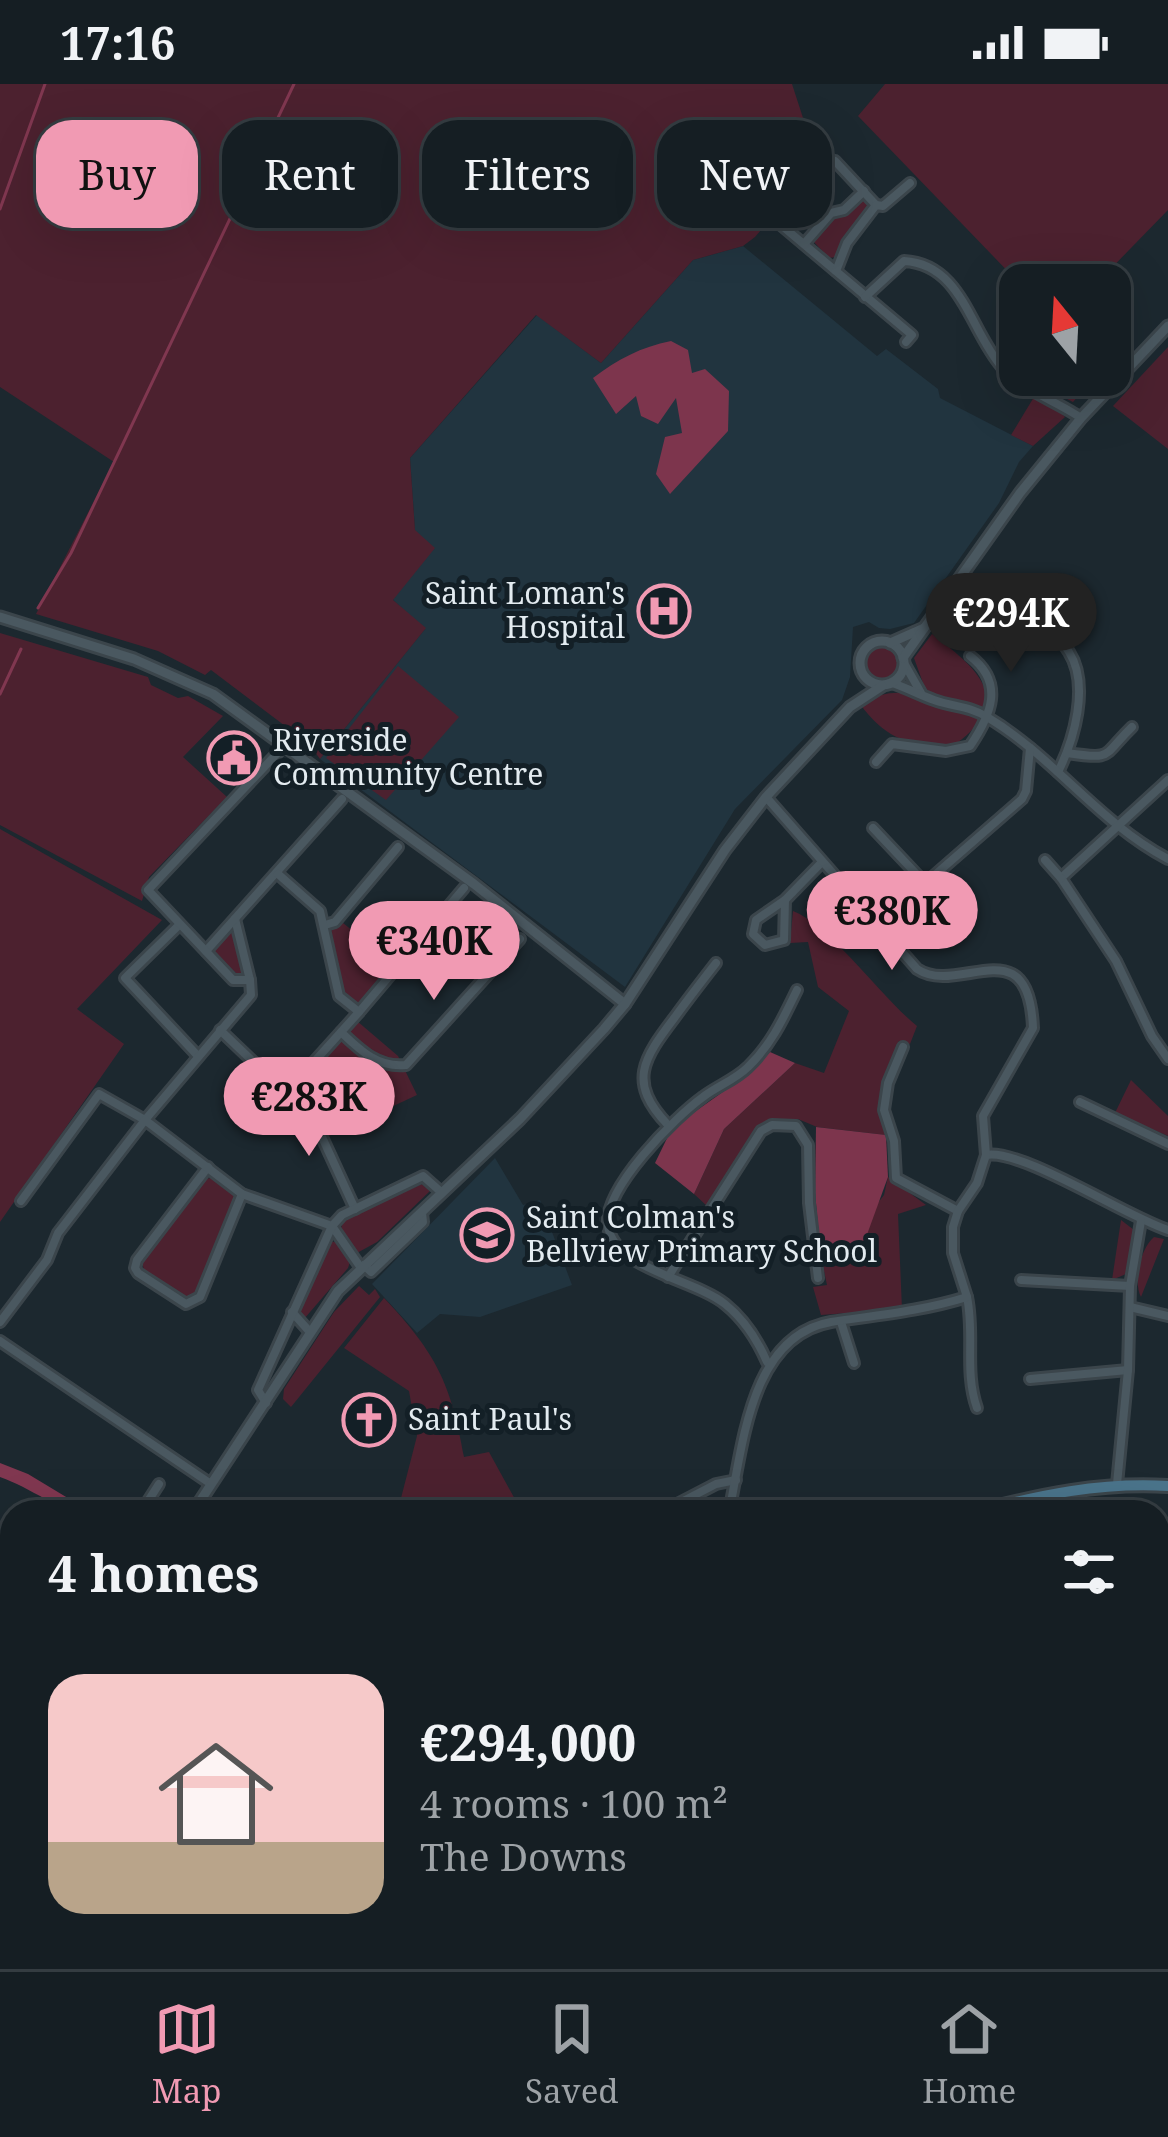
<!DOCTYPE html>
<meta charset="utf-8">
<style>
:root{--surface:#151e23;--page:#1e272b;--text:#f1f3f6;--muted:#9da2a6;--line:#343c41;--accent:#f19ab3}
body{margin:0;font-family:"Noto Serif",serif;background:var(--page);color:var(--text);height:100vh;display:flex;flex-direction:column;font-size:45px;white-space:nowrap}
*{box-sizing:border-box;margin:0}
p{font-size:39px;color:var(--muted)}
.icon{flex:none;width:66px;height:66px;fill:none;stroke:currentColor;stroke-width:2;stroke-linecap:round;stroke-linejoin:round}
.map{position:relative;flex:1;overflow:hidden}
.details{position:absolute;left:0px;top:1416px;width:1170px;height:471px;display:flex;flex-direction:column;background:var(--surface);border-radius:36px 36px 0 0;box-shadow:0 12px 48px #0002,0 0 0 3px var(--line)}
.details>*{flex:none}
.banner{position:absolute;left:36px;top:36px;width:1098px;height:108px;display:flex;gap:24px}
.needle{width:78px;rotate:342deg}
.fabs{position:absolute;left:999px;top:180px;display:grid;gap:24px}
.fabs a{display:grid;place-items:center;width:132px;height:132px;border-radius:24px;background:var(--surface);box-shadow:0 12px 48px #0002,0 0 0 3px var(--line);font-size:60px}
.price{position:absolute;translate:-50% -102px;padding:0 27px;border-radius:42px;background:var(--accent);color:#111;font-size:39px;line-height:78px;filter:drop-shadow(0 3px 6px #0008)}
.price::after{content:'';position:absolute;left:50%;top:72px;width:36px;height:27px;margin-left:-18px;background:inherit;clip-path:polygon(0 0,100% 0,50% 100%)}
.price.selected{background:#222;color:#fff}
ul{padding:0;list-style:none}
li{display:flex;align-items:center;gap:36px;height:300px;padding:0 48px}
li+li{border-top:3px solid var(--line)}
li span{display:grid;place-items:center;flex:none;width:336px;height:240px;border-radius:36px;color:#555}
li>.icon{margin-inline-start:auto}
span .icon{width:144px;height:144px;fill:#fffc;stroke-width:1}
li b{font-size:51px}
h2{display:flex;justify-content:space-between;align-items:center;height:144px;padding:0 48px;font-size:51px}
.pill{padding:0 42px;border-radius:36px;background:var(--surface);box-shadow:0 12px 48px #0002,0 0 0 3px var(--line);font-size:42px;line-height:108px}
.pill.selected{background:var(--accent);color:#111}
.status{display:flex;justify-content:space-between;align-items:center;height:84px;padding:0 60px;background:var(--surface);direction:ltr}
.status svg{height:33px;fill:currentColor}
.dock{display:flex;justify-content:space-around;align-items:center;height:168px;border-top:3px solid var(--line);background:var(--surface);font-size:33px;color:var(--muted)}
.dock a{display:grid;justify-items:center;gap:6px}
.dock .selected{color:var(--accent)}
.map>svg:first-child{display:block}
.built{fill:#21343f}
.green{fill:#4c212f}
.forest{fill:#7d354d}
.water{fill:#803750}
.lines{fill:none;stroke-linecap:round;stroke-linejoin:round}
.stream{stroke:#803750;stroke-width:3}
.minor-casing{stroke:#3b454b;stroke-width:14}
.tertiary-casing{stroke:#3b454b;stroke-width:15}
.secondary-casing{stroke:#3b454b;stroke-width:16}
.minor{stroke:#4a5860;stroke-width:8}
.tertiary{stroke:#4a5860;stroke-width:9}
.secondary{stroke:#4a748b;stroke-width:10}
.labels{text-anchor:middle;stroke-width:10;stroke-linejoin:round;paint-order:stroke}
.poi-label{font-size:30px;fill:#e3ebf0;stroke:#131f26;text-anchor:start}
</style>
<div class="status"><b>17:16</b><svg viewBox="0 0 49 12"><path d="M0 12V9h3v3zM5 12V6h3v6zM10 12V3h3v9zM15 12V0h3v12zM26 1h20v11H26zM47 4h2v5h-2z"/></svg></div>
<div class="map">
<svg width="1168" height="1885" viewBox="0 0 1168 1885">
<rect width="100%" height="100%" fill="#1c282f"/>
<g class="built">
<polygon points="743,162 877,272 886,265 938,305 940,314 1033,362 1019,378 999,419 914,539 890,545 879,544 869,538 853,543 850,593 842,616 735,725 625,903 320,675 425,545 393,516 415,446 410,374 537,231 601,279 693,176"/>
<polygon points="495,1074 523,1121 540,1116 572,1201 480,1233 440,1230 417,1249 372,1200"/>
<polygon points="0,1651 12,1671 12,1815 0,1801 0,1789 12,1776 0,1760"/>
<polygon points="12,1864 12,1875 96,1875 104,1885 0,1885 0,1874"/>
</g>
<g class="green">
<polygon points="0,0 792,0 818,80 755,153 743,162 693,176 601,279 536,231 410,374 415,446 435,464 393,516 426,544 320,675 309,660 211,586 205,591 158,567 36,530 114,378 0,303"/>
<polygon points="885,0 1168,0 1168,126 1095,201 1021,201 858,32"/>
<polygon points="860,113 865,113 873,122 854,140 836,173 829,174 812,156 832,132"/>
<polygon points="1168,263 1168,365 1113,322"/>
<polygon points="1045,291 1089,291 1091,297 1073,318 1038,300"/>
<polygon points="1034,313 1056,323 1065,333 1033,362 1011,351"/>
<polygon points="0,549 148,593 151,601 178,614 188,612 223,632 183,673 227,713 149,793 142,817 0,741"/>
<path d="M 932,550 C 975,583 1017,615 956,660 C 911,662 888,658 860,620 C 885,606 901,607 928,613 L 914,574 Z"/>
<circle cx="882" cy="580" r="19"/>
<polygon points="398,582 459,633 386,716 326,674"/>
<polygon points="0,745 162,836 77,925 124,960 0,1138"/>
<path d="M 793,827 C 831,842 879,911 917,942 L 910,960 L 899,957 C 884,990 871,1016 886,1051 L 817,1043 L 798,1035 L 772,1037 L 756,1046 L 731,1091 L 707,1122 L 694,1110 L 724,1045 L 795,979 L 824,989 L 849,927 L 818,903 L 808,858 L 790,859 Z"/>
<polygon points="343,839 393,879 358,922 343,909 331,845"/>
<polygon points="231,840 245,889 238,891 208,863"/>
<polygon points="357,937 398,972 417,1011 329,1052 295,1006"/>
<polygon points="1131,996 1168,1032 1168,1052 1115,1029"/>
<polygon points="888,1093 926,1121 898,1130 902,1225 821,1231 813,1203 827,1201 821,1173 833,1178 884,1111"/>
<polygon points="212,1094 234,1109 234,1117 196,1211 187,1216 144,1187 142,1176 203,1095"/>
<polygon points="422,1100 430,1107 377,1158 357,1169 341,1145 343,1135"/>
<polygon points="1121,1136 1134,1146 1126,1190 1112,1196"/>
<path d="M 1154,1153 L 1164,1155 L 1141,1213 C 1133,1198 1140,1165 1154,1153 Z"/>
<polygon points="330,1157 339,1159 351,1175 348,1184 304,1235 299,1229 300,1220"/>
<polygon points="359,1202 369,1211 375,1205 380,1213 291,1323 283,1315 284,1305 334,1228"/>
<path d="M 384,1214 C 436,1269 451,1299 464,1373 L 489,1368 L 522,1428 L 437,1428 L 400,1418 L 417,1352 L 409,1307 L 344,1264 Z"/>
<polygon points="210,1875 275,1875 280,1885 212,1885"/>
<polygon points="305,1875 447,1875 448,1885 309,1885"/>
</g>
<g class="forest">
<path d="M 671,257 L 688,266 L 692,289 L 705,285 L 729,307 L 728,347 L 670,410 L 656,390 L 665,353 L 682,349 L 676,314 L 658,340 L 641,332 L 636,312 L 616,330 L 593,294 C 618,275 641,263 671,257 Z"/>
<polygon points="770,968 795,979 724,1045 694,1110 655,1079 672,1044 748,990"/>
<polygon points="816,1043 886,1051 888,1093 865,1156 832,1178 821,1173 815,1109"/>
</g>
<path class="water" d="M 0,1379 L 28,1390 L 91,1428 C 58,1428 32,1404 0,1393 Z"/>
<g class="lines">
<g class="stream">
<polyline points="0,125 45,0"/>
<polyline points="38,524 71,469 294,0"/>
<polyline points="0,610 21,565"/>
</g>
<g class="minor-casing">
<g id="minor">
<polyline points="835,77 876,121"/>
<polyline points="775,136 912,251 906,258"/>
<polyline points="804,160 831,129 844,126 864,107"/>
<polyline points="836,187 847,159 876,121 883,122 910,99"/>
<path d="M 865,213 L 904,177 C 962,180 970,247 1002,283 C 1021,306 1057,317 1081,334"/>
<path d="M 1032,523 C 1044,538 1059,552 1069,568 C 1090,601 1074,656 1058,688"/>
<polyline points="904,579 921,609"/>
<path d="M 892,599 C 907,604 920,611 934,616 C 953,623 970,622 987,633 C 1053,672 1099,739 1168,775"/>
<path d="M 1067,669 C 1114,676 1102,672 1132,643"/>
<path d="M 876,678 L 892,660 L 946,667 L 970,662 C 991,631 1005,599 970,572"/>
<polyline points="1168,696 1061,794 1116,877 1152,952 1168,975"/>
<polyline points="873,744 923,797 929,796 1022,715 1026,707 1030,664"/>
<polyline points="1045,776 1061,794"/>
<polyline points="785,816 784,856 765,861 753,850 756,836 785,816 822,778"/>
<polyline points="235,835 250,896"/>
<polyline points="179,841 125,894 197,971"/>
<polyline points="325,841 335,838 398,763"/>
<polyline points="206,867 342,715"/>
<polyline points="359,928 464,804"/>
<polyline points="220,946 286,1009 359,928 339,912 320,827 278,790"/>
<path d="M 341,948 C 361,967 378,984 406,981 L 520,855"/>
<polyline points="903,963 888,999 884,1026 894,1057 896,1094 958,1127"/>
<polyline points="286,1009 321,1051 355,1125"/>
<polyline points="1080,1018 1168,1060"/>
<path d="M 668,1041 C 627,998 643,975 675,933 C 688,915 702,897 716,879"/>
<path d="M 986,1071 C 1021,1064 1125,1132 1168,1146"/>
<polyline points="208,1083 137,1176 135,1184 138,1189 186,1220 200,1213 242,1110"/>
<polyline points="21,1117 99,1010 145,1036 251,911 250,896 233,896 148,806 285,661"/>
<polyline points="364,1181 371,1188 423,1138 422,1129"/>
<polyline points="668,1193 761,1047 772,1041 796,1042 808,1061 809,1119 818,1194"/>
<polyline points="1021,1196 1130,1202"/>
<path d="M 967,1213 C 975,1251 964,1287 977,1324"/>
<polyline points="1130,1223 1168,1232"/>
<polyline points="292,1228 309,1247"/>
<polyline points="0,1238 47,1176 58,1149 145,1036 242,1110 332,1142 361,1184"/>
<polyline points="841,1238 854,1279"/>
<polyline points="0,1257 211,1400"/>
<path d="M 767,1278 C 757,1255 745,1236 725,1220 C 694,1195 614,1185 608,1142 C 603,1105 674,1034 703,1013 C 717,1002 735,996 748,983 C 771,961 783,935 797,906"/>
<polyline points="1030,1295 1128,1286"/>
<polyline points="266,1319 258,1306 332,1142 342,1131 423,1092 441,1108"/>
<polyline points="1117,1400 1128,1286 1130,1202 1141,1137"/>
<polyline points="36,1422 46,1428"/>
<polyline points="634,1422 636,1428"/>
<polyline points="141,1428 159,1400"/>
<polyline points="662,1428 716,1400 736,1396"/>
<path d="M 729,1428 C 743,1362 750,1252 831,1238 C 878,1231 922,1227 967,1213 L 953,1169 L 953,1143 L 958,1127 L 977,1099 L 986,1071 L 983,1032 L 1033,944 C 1029,841 959,913 917,885 L 766,713"/>
<polyline points="0,1466 12,1471"/>
<polyline points="0,1530 12,1522"/>
<polyline points="1158,1585 1168,1577"/>
<polyline points="607,1875 610,1885"/>
<polyline points="688,1875 691,1885"/>
<polyline points="873,1875 874,1885"/>
<polyline points="942,1875 942,1885"/>
<polyline points="492,1885 522,1875"/>
<polyline points="736,1885 766,1875"/>
<polyline points="1039,1885 1042,1875"/>
<polyline points="1080,1885 1085,1875"/>
</g>
</g>
<g class="tertiary-casing">
<g id="tertiary">
<polyline points="0,533 134,575 213,610 474,800 625,920"/>
<circle cx="882" cy="579" r="22"/>
<polyline points="890,559 924,544"/>
<polyline points="903,574 1020,409 1081,334 1168,242"/>
<polyline points="193,1428 338,1207 520,1035 604,945 625,920 725,766 766,713 850,623 882,602"/>
<polyline points="0,1645 12,1665"/>
<polyline points="104,1875 113,1885"/>
</g>
</g>
<g class="secondary-casing">
<g id="secondary">
<path d="M 975,1428 C 1040,1411 1100,1398 1168,1402"/>
<polyline points="0,1704 12,1701"/>
</g>
</g>
<use href="#minor" class="minor"/>
<use href="#tertiary" class="tertiary"/>
<use href="#secondary" class="secondary"/>
</g>
<defs>
<g id="hospital-ring" transform="scale(2.7)"><circle r="9.5" fill="#131f26" stroke="#f19ab3" stroke-width="1.5"/><path d="M-5-5h3v3.5h4V-5h3V5h-3V1.5h-4V5h-3Z" fill="#f19ab3"/></g>
<g id="civic-ring" transform="scale(2.7)"><circle r="9.5" fill="#131f26" stroke="#f19ab3" stroke-width="1.5"/><path d="M-.6-6.5H3V-4.5H.6V-3L4-1V1h2V6H-6V1h2V-1L-.6-3ZM-1.2 2.5V6h2.4V2.5Z" fill="#f19ab3"/></g>
<g id="school-ring" transform="scale(2.7)"><circle r="9.5" fill="#131f26" stroke="#f19ab3" stroke-width="1.5"/><path d="M0-5L7-2L0 1L-7-2ZM-4 1L0 2.5L4 1V4Q0 6-4 4Z" fill="#f19ab3"/></g>
<g id="church-ring" transform="scale(2.7)"><circle r="9.5" fill="#131f26" stroke="#f19ab3" stroke-width="1.5"/><path d="M-1.2-6h2.4v3.5h3.3v2.4h-3.3V6h-2.4V-.1h-3.3v-2.4h3.3Z" fill="#f19ab3"/></g>
</defs>
<g fill-rule="evenodd">
<use href="#hospital-ring" x="664" y="527"/>
<use href="#civic-ring" x="234" y="674"/>
<use href="#school-ring" x="487" y="1151"/>
<use href="#church-ring" x="369" y="1336"/>
</g>
<g class="labels">
<g class="poi-label">
<text x="625" y="520" text-anchor="end">Saint Loman's<tspan x="625" dy="34">Hospital</tspan></text>
<text x="273" y="667">Riverside<tspan x="273" dy="34">Community Centre</tspan></text>
<text x="526" y="1144">Saint Colman's<tspan x="526" dy="34">Bellview Primary School</tspan></text>
<text x="408" y="1346">Saint Paul's</text>
</g>
</g>
</svg>
<div class="fabs">
<a><svg class="needle" viewBox="-14 -14 28 28"><path d="M0-13l5 13h-10z" fill="#e53935"/><path d="M0 13l5-13h-10z" fill="#9da2a6"/></svg></a>
</div>
<b class="price selected" style="left:1011px;top:591px">€294K</b>
<b class="price" style="left:892px;top:889px">€380K</b>
<b class="price" style="left:434px;top:919px">€340K</b>
<b class="price" style="left:309px;top:1075px">€283K</b>
<div class="banner">
<a class="pill selected">Buy</a>
<a class="pill">Rent</a>
<a class="pill">Filters</a>
<a class="pill">New</a>
</div>
<section class="details">
<h2>4 homes<svg class="icon" aria-label="filters" viewBox="0 0 24 24"><path d="M4 7h16M4 17h16"/><circle cx="9" cy="7" r="2"/><circle cx="15" cy="17" r="2"/></svg></h2>
<ul>
<li><span style="background:linear-gradient(#f6c9c9 70%,#b9a48a 0)"><svg class="icon" aria-label="home" viewBox="0 0 24 24"><path d="M3 11l9-7 9 7M6 9v11h12V9"/></svg></span><div><b>€294,000</b><p>4 rooms · 100 m²</p><p>The Downs</p></div></li>
</ul>
</section>
</div>
<nav class="dock">
<a class="selected"><svg class="icon" aria-label="map" viewBox="0 0 24 24"><path d="M3 6l6-2 6 2 6-2v14l-6 2-6-2-6 2zM9 4v14M15 6v14"/></svg>Map</a>
<a><svg class="icon" aria-label="saved" viewBox="0 0 24 24"><path d="M7 4h10v16l-5-4-5 4z"/></svg>Saved</a>
<a><svg class="icon" aria-label="home" viewBox="0 0 24 24"><path d="M3 11l9-7 9 7M6 9v11h12V9"/></svg>Home</a>
</nav>
